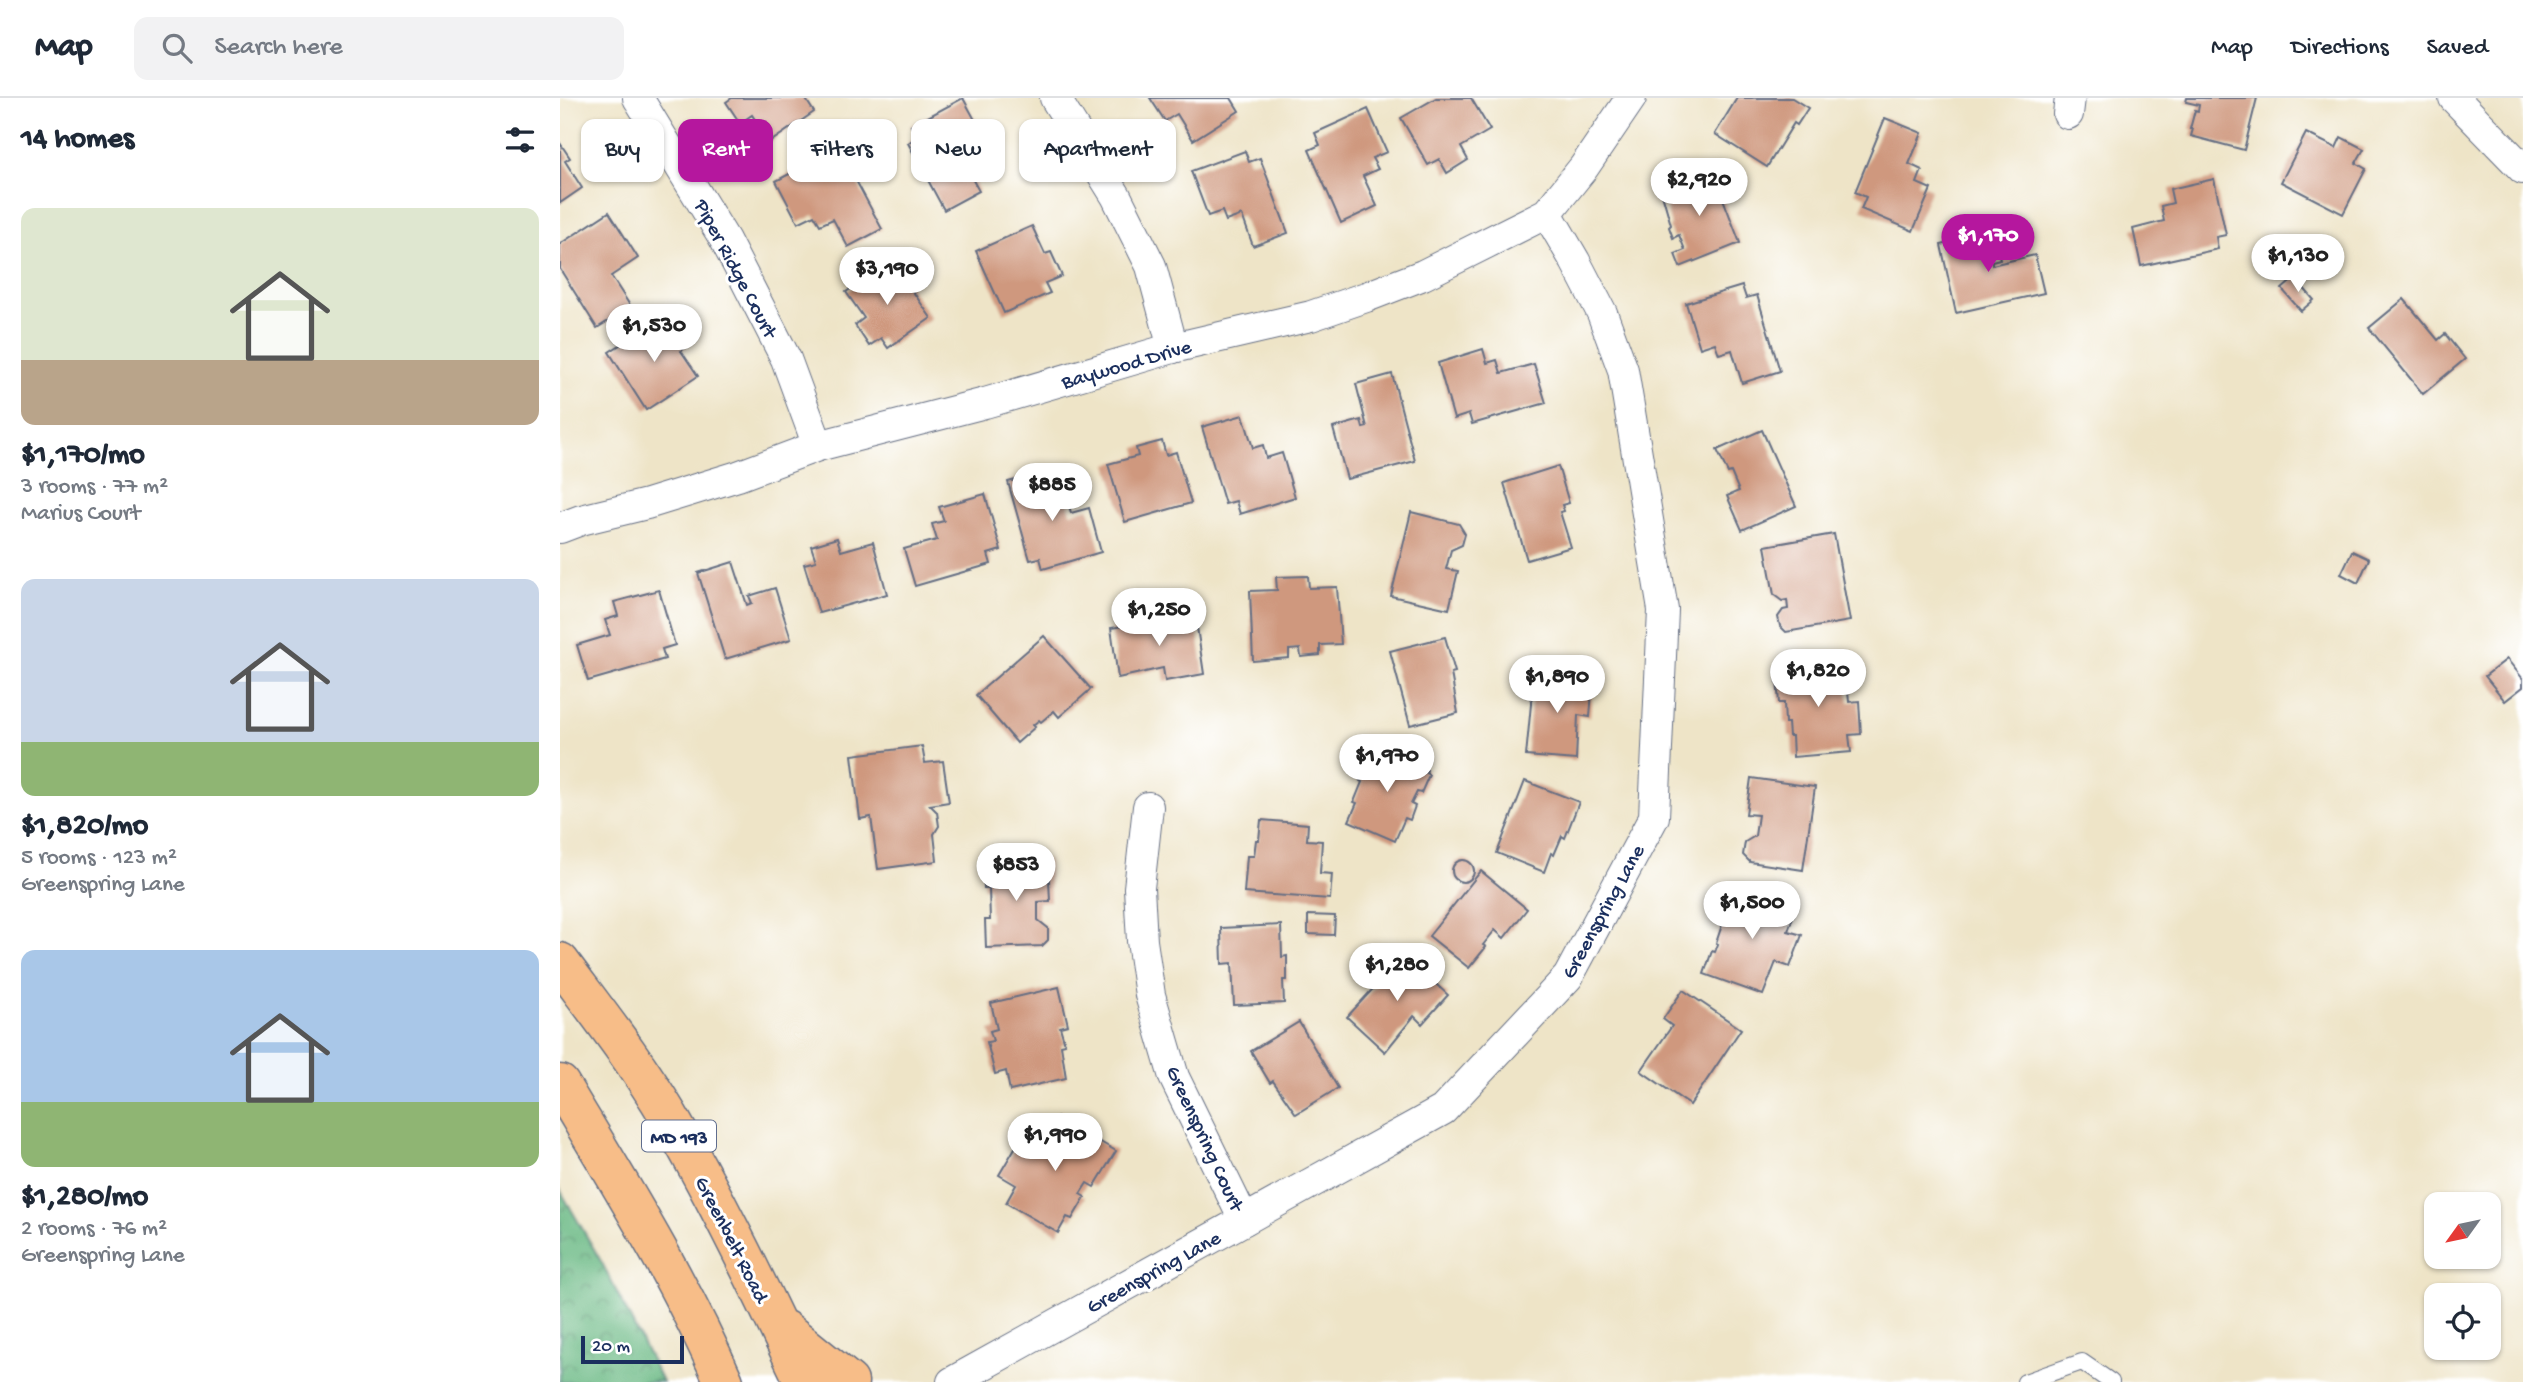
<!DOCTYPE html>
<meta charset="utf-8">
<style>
:root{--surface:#fff;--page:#f2f2f3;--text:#1f2937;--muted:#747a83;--line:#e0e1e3;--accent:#b5179e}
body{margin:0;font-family:"Gochi Hand",sans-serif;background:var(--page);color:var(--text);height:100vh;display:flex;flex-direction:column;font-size:26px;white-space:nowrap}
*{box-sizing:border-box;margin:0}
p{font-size:23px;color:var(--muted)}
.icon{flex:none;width:38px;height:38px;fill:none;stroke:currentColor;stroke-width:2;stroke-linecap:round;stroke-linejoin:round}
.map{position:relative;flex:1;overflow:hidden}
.side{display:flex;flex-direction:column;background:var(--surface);width:560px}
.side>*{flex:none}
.hud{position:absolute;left:21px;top:21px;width:665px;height:63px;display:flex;gap:14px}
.needle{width:46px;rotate:237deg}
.tools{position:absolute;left:1864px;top:1094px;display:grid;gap:14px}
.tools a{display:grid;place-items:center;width:77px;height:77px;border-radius:14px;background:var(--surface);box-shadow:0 2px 5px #0004;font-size:35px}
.scale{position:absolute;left:21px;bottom:18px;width:103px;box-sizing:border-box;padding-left:7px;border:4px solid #1b2f5e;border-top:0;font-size:19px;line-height:24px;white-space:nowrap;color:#1b2f5e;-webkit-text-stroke:5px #fff;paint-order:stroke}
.price{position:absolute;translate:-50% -60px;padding:0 16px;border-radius:24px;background:#fff;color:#222;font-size:23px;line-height:46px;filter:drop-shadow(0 2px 4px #0008)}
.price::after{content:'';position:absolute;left:50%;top:42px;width:21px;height:16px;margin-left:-10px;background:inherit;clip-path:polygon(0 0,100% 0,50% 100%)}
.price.selected{background:var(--accent);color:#fff}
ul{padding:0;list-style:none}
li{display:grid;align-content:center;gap:14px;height:371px;padding:0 21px}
li span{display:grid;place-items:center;height:217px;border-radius:14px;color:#555}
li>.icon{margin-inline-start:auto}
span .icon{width:126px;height:126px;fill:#fffc;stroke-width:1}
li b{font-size:30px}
h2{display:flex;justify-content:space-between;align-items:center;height:84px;padding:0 21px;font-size:30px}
.tag{padding:0 24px;border-radius:14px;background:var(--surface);box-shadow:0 2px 5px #0004;font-size:24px;line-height:63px}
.tag.selected{background:var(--accent);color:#fff}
header{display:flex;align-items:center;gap:42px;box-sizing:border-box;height:98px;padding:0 35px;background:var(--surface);border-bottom:2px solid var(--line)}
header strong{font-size:33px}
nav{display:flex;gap:38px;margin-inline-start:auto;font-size:24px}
.search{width:490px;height:63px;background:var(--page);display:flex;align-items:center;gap:18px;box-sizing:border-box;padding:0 24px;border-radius:14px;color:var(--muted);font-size:26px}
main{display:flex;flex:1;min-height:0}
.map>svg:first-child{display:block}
.forest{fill:url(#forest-crowns);stroke:#437471;stroke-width:2}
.building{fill:#cf987e}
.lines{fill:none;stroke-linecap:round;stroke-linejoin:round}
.lane-casing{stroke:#656e83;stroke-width:18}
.street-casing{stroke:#656e83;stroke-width:32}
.primary-casing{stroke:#656e83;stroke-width:41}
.lane{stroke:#fff;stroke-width:16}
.street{stroke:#fff;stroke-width:30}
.primary{stroke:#f7bd88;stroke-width:38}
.labels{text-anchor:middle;stroke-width:6;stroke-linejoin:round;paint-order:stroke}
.shield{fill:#fff;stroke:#5f6d8e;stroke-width:2}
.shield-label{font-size:19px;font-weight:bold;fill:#1b2f5e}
.street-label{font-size:21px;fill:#1b2f5e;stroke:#fff}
</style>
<header>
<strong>Map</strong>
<div class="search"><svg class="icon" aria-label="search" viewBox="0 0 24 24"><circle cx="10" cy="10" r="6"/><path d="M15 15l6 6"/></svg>Search here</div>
<nav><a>Map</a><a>Directions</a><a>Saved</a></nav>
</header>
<main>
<section class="side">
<h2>14 homes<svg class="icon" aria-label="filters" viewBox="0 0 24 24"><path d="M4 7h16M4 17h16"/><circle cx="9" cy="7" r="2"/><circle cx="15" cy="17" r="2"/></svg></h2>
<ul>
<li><span style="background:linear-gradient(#dfe7d0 70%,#b9a48a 0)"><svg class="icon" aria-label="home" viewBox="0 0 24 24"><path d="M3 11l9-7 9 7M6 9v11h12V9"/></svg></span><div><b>$1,170/mo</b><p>3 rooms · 77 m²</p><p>Marius Court</p></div></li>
<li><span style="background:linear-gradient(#c9d6e8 75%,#8fb573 0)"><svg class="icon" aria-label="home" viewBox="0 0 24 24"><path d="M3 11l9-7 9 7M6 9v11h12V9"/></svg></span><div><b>$1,820/mo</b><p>5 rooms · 123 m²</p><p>Greenspring Lane</p></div></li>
<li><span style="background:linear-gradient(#a9c7e8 70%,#8fb573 0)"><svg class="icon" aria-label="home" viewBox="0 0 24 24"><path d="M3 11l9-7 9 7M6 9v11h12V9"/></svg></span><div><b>$1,280/mo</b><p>2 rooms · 76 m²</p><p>Greenspring Lane</p></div></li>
</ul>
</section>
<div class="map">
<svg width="1963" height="1284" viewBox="0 0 1963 1284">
<defs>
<pattern id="forest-crowns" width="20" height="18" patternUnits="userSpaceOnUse" patternTransform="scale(1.75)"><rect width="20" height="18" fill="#6bb984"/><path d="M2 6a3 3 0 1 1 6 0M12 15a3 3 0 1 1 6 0" fill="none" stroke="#57976f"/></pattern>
</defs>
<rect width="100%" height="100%" fill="#fff"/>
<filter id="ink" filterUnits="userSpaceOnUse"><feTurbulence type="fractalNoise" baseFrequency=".0143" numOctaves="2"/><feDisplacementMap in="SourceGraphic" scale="14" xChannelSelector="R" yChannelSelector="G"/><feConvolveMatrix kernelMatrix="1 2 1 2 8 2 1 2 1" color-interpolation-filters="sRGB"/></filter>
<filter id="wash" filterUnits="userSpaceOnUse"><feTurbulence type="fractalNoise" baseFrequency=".00686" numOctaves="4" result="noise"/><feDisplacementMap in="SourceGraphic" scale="28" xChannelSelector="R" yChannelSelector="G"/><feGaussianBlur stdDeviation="1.57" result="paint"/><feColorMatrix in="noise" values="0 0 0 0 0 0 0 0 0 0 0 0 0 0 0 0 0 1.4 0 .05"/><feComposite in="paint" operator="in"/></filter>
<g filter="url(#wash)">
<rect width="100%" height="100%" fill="#eee4c7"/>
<polygon class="forest" points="0,1092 42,1165 102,1284 0,1284"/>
<g id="blocks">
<g class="building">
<polygon points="172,0 245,0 254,14 210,44 192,17 180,25 166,4"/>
<polygon points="403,0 426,42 411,50 416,60 404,66 419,93 384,112 348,45 357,39 351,28"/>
<polygon points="590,0 671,0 679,13 633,42 617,16 605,23"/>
<polygon points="876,0 911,0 930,32 901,49 908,62 887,75 879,61 868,67 841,20"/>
<polygon points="1177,0 1232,0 1248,10 1237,27 1234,25 1207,69 1155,36"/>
<polygon points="1627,0 1697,0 1684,52 1631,38 1633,31 1630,31 1635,12 1638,13 1639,7 1626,4"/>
<polygon points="808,11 827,54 812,60 818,71 803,78 817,108 781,125 749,52 760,47 755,35"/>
<polygon points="1325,20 1362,35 1349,66 1362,72 1357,85 1371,91 1353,133 1301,111 1306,99 1295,94"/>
<polygon points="1746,35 1776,50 1781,39 1804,51 1796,65 1806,71 1783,116 1721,84"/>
<polygon points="0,45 10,60 5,63 22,90 0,105"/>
<polygon points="685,53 689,64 700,60 728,135 693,148 682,117 666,123 662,113 648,118 631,73"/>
<polygon points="269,55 275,65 284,60 322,131 288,149 273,121 260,127 254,117 238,125 216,83"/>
<polygon points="1152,72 1180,145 1120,169 1115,156 1125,152 1119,137 1113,140 1109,129 1111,127 1101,92"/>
<polygon points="1654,81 1666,137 1656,139 1658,151 1581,168 1573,131 1604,123 1601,108 1613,105 1610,91"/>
<polygon points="49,114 78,160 51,178 71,209 37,230 0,171 0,146"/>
<polygon points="472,128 485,156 491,154 502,178 485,185 490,195 444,215 416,153"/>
<polygon points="1434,135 1440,161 1432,163 1432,167 1475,157 1484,195 1396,215 1381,147"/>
<polygon points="332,163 371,220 328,250 321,240 309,248 295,227 304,220 286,194"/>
<polygon points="1735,180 1754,202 1741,213 1722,191"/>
<polygon points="1182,188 1186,200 1197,197 1220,273 1182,285 1172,252 1159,256 1155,245 1140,250 1126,205"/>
<polygon points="1844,201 1878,242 1885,236 1905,261 1863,296 1809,230"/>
<polygon points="112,226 126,249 121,253 138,278 86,312 49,254 91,227 97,236"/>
<polygon points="923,251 927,265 937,262 941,275 974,266 986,305 912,326 909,316 894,321 878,265"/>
<polygon points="832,276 855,363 787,381 773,330 801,322 803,330 807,329 796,286"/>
<polygon points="683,317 693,350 703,347 706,360 722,355 735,399 680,416 676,403 665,406 642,329"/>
<polygon points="1202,332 1236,408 1182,432 1167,398 1179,393 1171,374 1168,375 1157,352"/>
<polygon points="602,343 606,357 616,354 631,405 565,424 548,366 578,358 576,350"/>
<polygon points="998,368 1009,405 1002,407 1004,413 1000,414 1011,449 967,462 944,385"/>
<polygon points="489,373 498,407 508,404 511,415 529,410 541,454 483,471 480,460 470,462 448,384"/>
<polygon points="425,396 441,452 428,456 431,466 355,488 344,451 377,442 372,426 384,423 379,409"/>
<polygon points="851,414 899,426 905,436 902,447 891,452 886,471 898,473 889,511 831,498"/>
<polygon points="1274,436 1290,523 1226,534 1220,528 1218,519 1223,512 1228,511 1227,502 1222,503 1214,497 1205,448"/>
<polygon points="277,440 281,453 313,444 327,496 259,515 244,466 256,463 251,448"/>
<polygon points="1792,453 1809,461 1798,485 1781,476"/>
<polygon points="173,464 187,507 192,505 189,498 215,490 231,541 165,561 138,475"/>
<polygon points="748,478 749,490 777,489 781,546 760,547 760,557 741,559 740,551 729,552 729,560 693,563 690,493 717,492 716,479"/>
<polygon points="99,492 115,547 102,551 105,561 28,583 17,547 50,537 45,522 58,518 54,504"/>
<polygon points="635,516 644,576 605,583 603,570 558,580 551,530"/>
<polygon points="484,538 531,591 499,619 494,613 481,624 479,622 473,627 475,629 457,645 416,597"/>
<polygon points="885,539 895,574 891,575 898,615 850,627 830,553"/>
<polygon points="1947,561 1963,581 1963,589 1945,603 1925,578"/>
<polygon points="1285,565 1289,604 1299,603 1301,636 1289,637 1291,654 1233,659 1232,638 1229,638 1228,625 1225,625 1224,605 1219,605 1216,570"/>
<polygon points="974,575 1033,581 1030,619 1018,617 1016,662 966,658"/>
<polygon points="362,648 365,665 383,663 389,704 370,707 377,714 379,728 374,736 377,763 318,771 311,719 300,721 292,657"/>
<polygon points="815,649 867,672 866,675 869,677 861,695 857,694 851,706 855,708 850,722 845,720 835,743 789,723 797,705 794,704 802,684 800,683"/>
<polygon points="1191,680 1255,689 1243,772 1190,764 1183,757 1185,744 1195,738 1198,717 1186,716"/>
<polygon points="965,683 1019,704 1005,740 1002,738 994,757 991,755 984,774 937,755"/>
<polygon points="701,722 748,726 747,742 762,743 760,775 772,776 770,801 684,795 687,758 694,758 696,742 699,742"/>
<polygon points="488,761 490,803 478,804 478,822 488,830 488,842 482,848 426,850 425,822 430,822 429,790 424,790 423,766 428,766 427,763"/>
<circle cx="903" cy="773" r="11"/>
<polygon points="921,773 967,811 944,840 935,832 923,847 926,849 909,870 869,838"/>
<polygon points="1168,788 1235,813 1228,833 1242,837 1230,869 1216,864 1203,897 1144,876 1152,853 1155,854 1158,846 1156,845 1162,827 1155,824"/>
<polygon points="748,817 775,818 774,837 748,836"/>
<polygon points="721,827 722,859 727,858 727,882 723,882 724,905 674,907 672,865 662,866 661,830"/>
<polygon points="844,857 888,897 862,926 854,918 825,954 787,919"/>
<polygon points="499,889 508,927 500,929 505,946 501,947 506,980 450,993 446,973 435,976 427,944 433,943 430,933 437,931 431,905"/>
<polygon points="1123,892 1181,931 1130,1007 1081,973 1112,928 1103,921"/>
<polygon points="739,924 778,990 736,1016 713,983 710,985 691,953"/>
<polygon points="497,1019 556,1053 534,1089 527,1085 520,1096 525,1099 512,1121 507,1119 498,1135 446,1105 456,1087 439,1077 465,1033 483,1043"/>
</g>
</g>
</g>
<g filter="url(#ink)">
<use href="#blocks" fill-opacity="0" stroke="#656e83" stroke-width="2"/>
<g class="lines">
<g class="lane-casing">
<polyline id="lane" points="1465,1284 1522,1264 1551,1284"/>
</g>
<g class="street-casing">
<g id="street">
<polyline points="78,0 165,142 226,261 258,348"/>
<polyline points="495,0 556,98 591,168 613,250"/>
<polyline points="1894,0 1963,71"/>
<polyline points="1508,16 1510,0"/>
<polyline points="0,430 21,422 87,406 178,378 258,348 425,305 613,250 751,218 806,199 863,177 987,115 1024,69 1071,0"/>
<polyline points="588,709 579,790 582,843 590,897 614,979 684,1122"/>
<polyline points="392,1284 883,1012 1008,879 1094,719 1103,512 1063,272 1042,215 1015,163 987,115"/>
</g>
</g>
<g class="primary-casing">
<g id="primary">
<path d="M 0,864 C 37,914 76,963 108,1017 C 158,1103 202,1194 244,1284"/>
<path d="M 0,986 C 58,1083 119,1180 164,1284"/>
<polyline points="225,1232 289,1284"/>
</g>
</g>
<use href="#lane" class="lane"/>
<use href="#street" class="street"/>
<use href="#primary" class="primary"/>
</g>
</g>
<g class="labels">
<rect class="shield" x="82" y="1022.5" width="74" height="31" rx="5"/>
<g class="shield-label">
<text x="119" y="1045">MD 193</text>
</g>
<g class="street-label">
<text transform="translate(177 170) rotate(62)" y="7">Piper Ridge Court</text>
<text transform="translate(566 265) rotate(-16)" y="7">Baywood Drive</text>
<text transform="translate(1042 813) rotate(-61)" y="7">Greenspring Lane</text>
<text transform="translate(646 1040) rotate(65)" y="7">Greenspring Court</text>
<text transform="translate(173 1141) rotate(63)" y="7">Greenbelt Road</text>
<text transform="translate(593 1173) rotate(-29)" y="7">Greenspring Lane</text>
</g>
</g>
</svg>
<div class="tools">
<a><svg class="needle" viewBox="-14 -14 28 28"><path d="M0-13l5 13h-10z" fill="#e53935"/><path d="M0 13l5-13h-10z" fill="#747a83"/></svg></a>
<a><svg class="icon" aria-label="locate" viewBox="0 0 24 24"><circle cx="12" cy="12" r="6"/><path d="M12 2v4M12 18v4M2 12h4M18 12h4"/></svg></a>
</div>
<div class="scale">20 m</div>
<b class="price" style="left:1139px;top:120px">$2,920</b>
<b class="price selected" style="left:1428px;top:176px">$1,170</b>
<b class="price" style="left:1738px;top:196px">$1,130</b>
<b class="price" style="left:327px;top:209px">$3,190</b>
<b class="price" style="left:94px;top:266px">$1,530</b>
<b class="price" style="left:492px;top:425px">$885</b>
<b class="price" style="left:599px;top:550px">$1,250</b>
<b class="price" style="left:1258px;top:611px">$1,820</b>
<b class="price" style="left:997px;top:617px">$1,890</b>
<b class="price" style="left:827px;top:696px">$1,970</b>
<b class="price" style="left:456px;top:805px">$853</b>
<b class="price" style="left:1192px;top:843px">$1,500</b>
<b class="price" style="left:837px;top:905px">$1,280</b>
<b class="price" style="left:495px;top:1075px">$1,990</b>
<div class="hud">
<a class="tag">Buy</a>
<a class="tag selected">Rent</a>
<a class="tag">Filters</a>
<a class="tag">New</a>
<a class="tag">Apartment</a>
</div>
</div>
</main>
